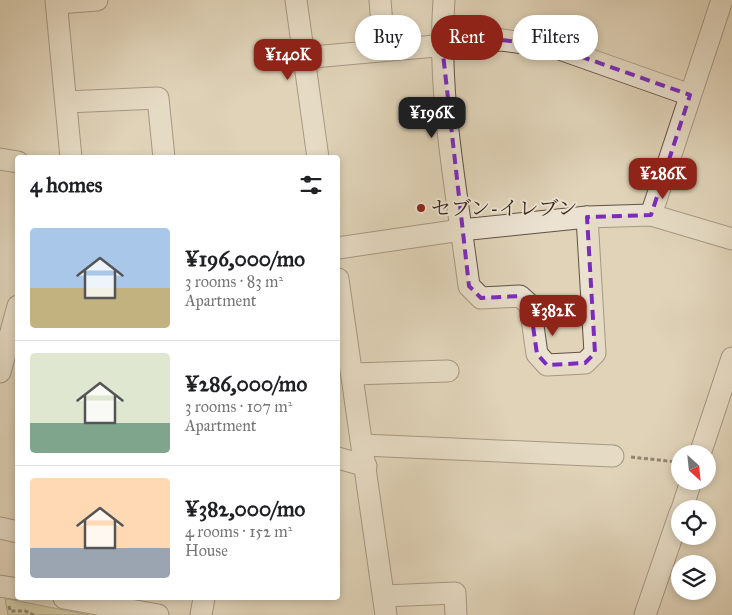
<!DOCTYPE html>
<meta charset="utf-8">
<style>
:root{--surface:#fff;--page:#f2f2f2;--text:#202124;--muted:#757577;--line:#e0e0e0;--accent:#8f2418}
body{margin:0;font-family:"IM FELL Great Primer","Noto Serif JP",serif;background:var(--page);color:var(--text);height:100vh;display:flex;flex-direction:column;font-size:19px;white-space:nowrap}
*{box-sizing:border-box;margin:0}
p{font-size:16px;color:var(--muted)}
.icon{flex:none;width:28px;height:28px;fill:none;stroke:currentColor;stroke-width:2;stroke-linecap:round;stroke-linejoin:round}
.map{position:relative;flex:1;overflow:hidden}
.side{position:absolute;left:15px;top:155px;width:325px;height:445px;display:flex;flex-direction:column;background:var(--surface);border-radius:5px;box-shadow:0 2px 8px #0003}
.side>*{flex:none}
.guide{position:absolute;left:355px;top:15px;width:301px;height:45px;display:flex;gap:10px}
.needle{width:32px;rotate:153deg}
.fabs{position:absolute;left:671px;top:445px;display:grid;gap:10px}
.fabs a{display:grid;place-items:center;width:45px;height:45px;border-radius:50%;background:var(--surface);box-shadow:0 2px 8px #0003;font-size:25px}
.price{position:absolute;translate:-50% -42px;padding:0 11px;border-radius:10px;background:var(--accent);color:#fff;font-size:16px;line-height:32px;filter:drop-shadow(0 1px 2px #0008)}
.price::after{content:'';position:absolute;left:50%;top:30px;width:15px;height:11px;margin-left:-8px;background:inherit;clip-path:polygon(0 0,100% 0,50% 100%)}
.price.selected{background:#222;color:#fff}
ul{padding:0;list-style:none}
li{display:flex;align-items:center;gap:15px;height:125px;padding:0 15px}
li+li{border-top:1px solid var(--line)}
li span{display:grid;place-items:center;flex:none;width:140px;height:100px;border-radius:5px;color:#555}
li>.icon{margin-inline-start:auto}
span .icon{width:60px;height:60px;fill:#fffc;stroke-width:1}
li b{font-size:21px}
h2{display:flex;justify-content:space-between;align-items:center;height:60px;padding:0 15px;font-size:21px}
.tag{padding:0 18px;border-radius:22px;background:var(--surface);box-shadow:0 2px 8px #0003;font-size:18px;line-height:45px}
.tag.selected{background:var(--accent);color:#fff}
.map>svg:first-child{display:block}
.green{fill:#b8bb8b;stroke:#767054}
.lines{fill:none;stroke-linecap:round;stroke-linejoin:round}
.minor-casing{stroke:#605143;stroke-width:23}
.path{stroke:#35261c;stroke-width:3;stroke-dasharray:4 2.5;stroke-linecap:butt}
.minor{stroke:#ebe2d1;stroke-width:21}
.marked{fill:none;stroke:#7b2cbf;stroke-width:4;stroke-dasharray:10 6;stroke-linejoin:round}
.poi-dot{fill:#8f2418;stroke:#ebe2d1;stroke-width:2}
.labels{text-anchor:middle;stroke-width:4;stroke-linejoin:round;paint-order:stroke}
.poi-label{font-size:20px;fill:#35261c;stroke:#ebe2d1;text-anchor:start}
</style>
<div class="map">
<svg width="732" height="615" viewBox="0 0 732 615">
<rect width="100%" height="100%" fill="#e0d3b8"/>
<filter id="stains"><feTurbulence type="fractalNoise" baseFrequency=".004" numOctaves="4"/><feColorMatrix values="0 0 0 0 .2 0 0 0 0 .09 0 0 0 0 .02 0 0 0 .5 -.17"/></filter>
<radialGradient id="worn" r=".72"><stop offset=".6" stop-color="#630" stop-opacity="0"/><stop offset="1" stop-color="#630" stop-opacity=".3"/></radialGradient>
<polygon class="green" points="5,599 8,599 89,615 8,615"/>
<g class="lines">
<g class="minor-casing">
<g id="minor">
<polyline points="56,0 71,158"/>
<polyline points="296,0 318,158"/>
<polyline points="380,0 384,50"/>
<path d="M 444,0 C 437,95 457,192 469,286 L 481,298 L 520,296 L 530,305 L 537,354 L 547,365 L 585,363 L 595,353 L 587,217"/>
<polyline points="58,3 97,0"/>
<polyline points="302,58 502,40 554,47 690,95"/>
<polyline points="66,102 158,98 164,158"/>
<polyline points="0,159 18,162"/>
<polyline points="651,215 722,0"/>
<polyline points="338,248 461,230 587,217 651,215 732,239"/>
<polyline points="338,279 386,615"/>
<polyline points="0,372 18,306"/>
<polyline points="353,374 448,371"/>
<polyline points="363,445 613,456"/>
<polyline points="700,454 732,358"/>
<polyline points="338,458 366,466"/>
<polyline points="682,509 691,481"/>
<polyline points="0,528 18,532"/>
<polyline points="0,586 18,589"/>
<polyline points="384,596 455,593 456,615"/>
<polyline points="64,598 158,615"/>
<polyline points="201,615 204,598"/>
<polyline points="645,615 680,513"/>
</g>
</g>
<g class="path">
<polyline points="631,457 677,462"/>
<polyline points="9,606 10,611 25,611 34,615"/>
</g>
<use href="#minor" class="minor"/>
</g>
<path d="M0 0H732V615H0ZM 502,40 L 554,47 L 690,95 L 651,215 L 587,217 L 595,353 L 585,363 L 547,365 L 537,354 L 530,305 L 520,296 L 481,298 L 469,286 L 442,45 Z" fill="#e0d3b8" fill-opacity=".55" fill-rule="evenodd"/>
<path class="marked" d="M 502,40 L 554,47 L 690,95 L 651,215 L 587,217 L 595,353 L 585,363 L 547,365 L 537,354 L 530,305 L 520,296 L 481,298 L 469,286 L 442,45 Z"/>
<circle class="poi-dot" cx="421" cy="208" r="5"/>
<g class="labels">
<g class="poi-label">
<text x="431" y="215">セブン-イレブン</text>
</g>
</g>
<rect width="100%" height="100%" filter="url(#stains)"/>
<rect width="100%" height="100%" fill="url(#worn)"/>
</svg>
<div class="fabs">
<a><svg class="needle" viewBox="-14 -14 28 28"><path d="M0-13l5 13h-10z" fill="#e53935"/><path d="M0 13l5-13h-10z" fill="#757577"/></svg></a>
<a><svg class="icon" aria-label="locate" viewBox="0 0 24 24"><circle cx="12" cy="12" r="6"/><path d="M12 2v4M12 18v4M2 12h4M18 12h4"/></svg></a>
<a><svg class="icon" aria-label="layers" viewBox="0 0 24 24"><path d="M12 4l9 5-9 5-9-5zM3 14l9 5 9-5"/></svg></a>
</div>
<b class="price" style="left:288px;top:81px">¥140K</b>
<b class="price selected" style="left:432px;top:139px">¥196K</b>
<b class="price" style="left:663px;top:200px">¥286K</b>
<b class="price" style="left:553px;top:337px">¥382K</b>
<div class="guide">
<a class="tag">Buy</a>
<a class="tag selected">Rent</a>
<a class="tag">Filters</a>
</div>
<section class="side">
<h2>4 homes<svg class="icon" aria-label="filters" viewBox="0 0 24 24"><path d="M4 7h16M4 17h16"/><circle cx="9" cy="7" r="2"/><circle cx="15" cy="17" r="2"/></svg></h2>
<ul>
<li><span style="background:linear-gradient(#a9c7e8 60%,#c2b280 0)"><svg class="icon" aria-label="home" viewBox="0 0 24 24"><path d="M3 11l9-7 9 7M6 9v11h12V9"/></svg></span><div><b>¥196,000/mo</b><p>3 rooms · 83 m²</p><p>Apartment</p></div></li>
<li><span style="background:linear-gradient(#dfe7d0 70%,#7fa58c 0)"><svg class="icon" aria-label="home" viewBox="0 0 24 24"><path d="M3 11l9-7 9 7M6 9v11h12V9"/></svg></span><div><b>¥286,000/mo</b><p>3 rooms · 107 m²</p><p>Apartment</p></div></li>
<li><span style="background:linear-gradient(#ffd9b3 70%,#9aa5b1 0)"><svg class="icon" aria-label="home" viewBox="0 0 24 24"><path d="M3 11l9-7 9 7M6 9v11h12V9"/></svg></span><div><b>¥382,000/mo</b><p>4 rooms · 152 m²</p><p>House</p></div></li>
</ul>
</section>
</div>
